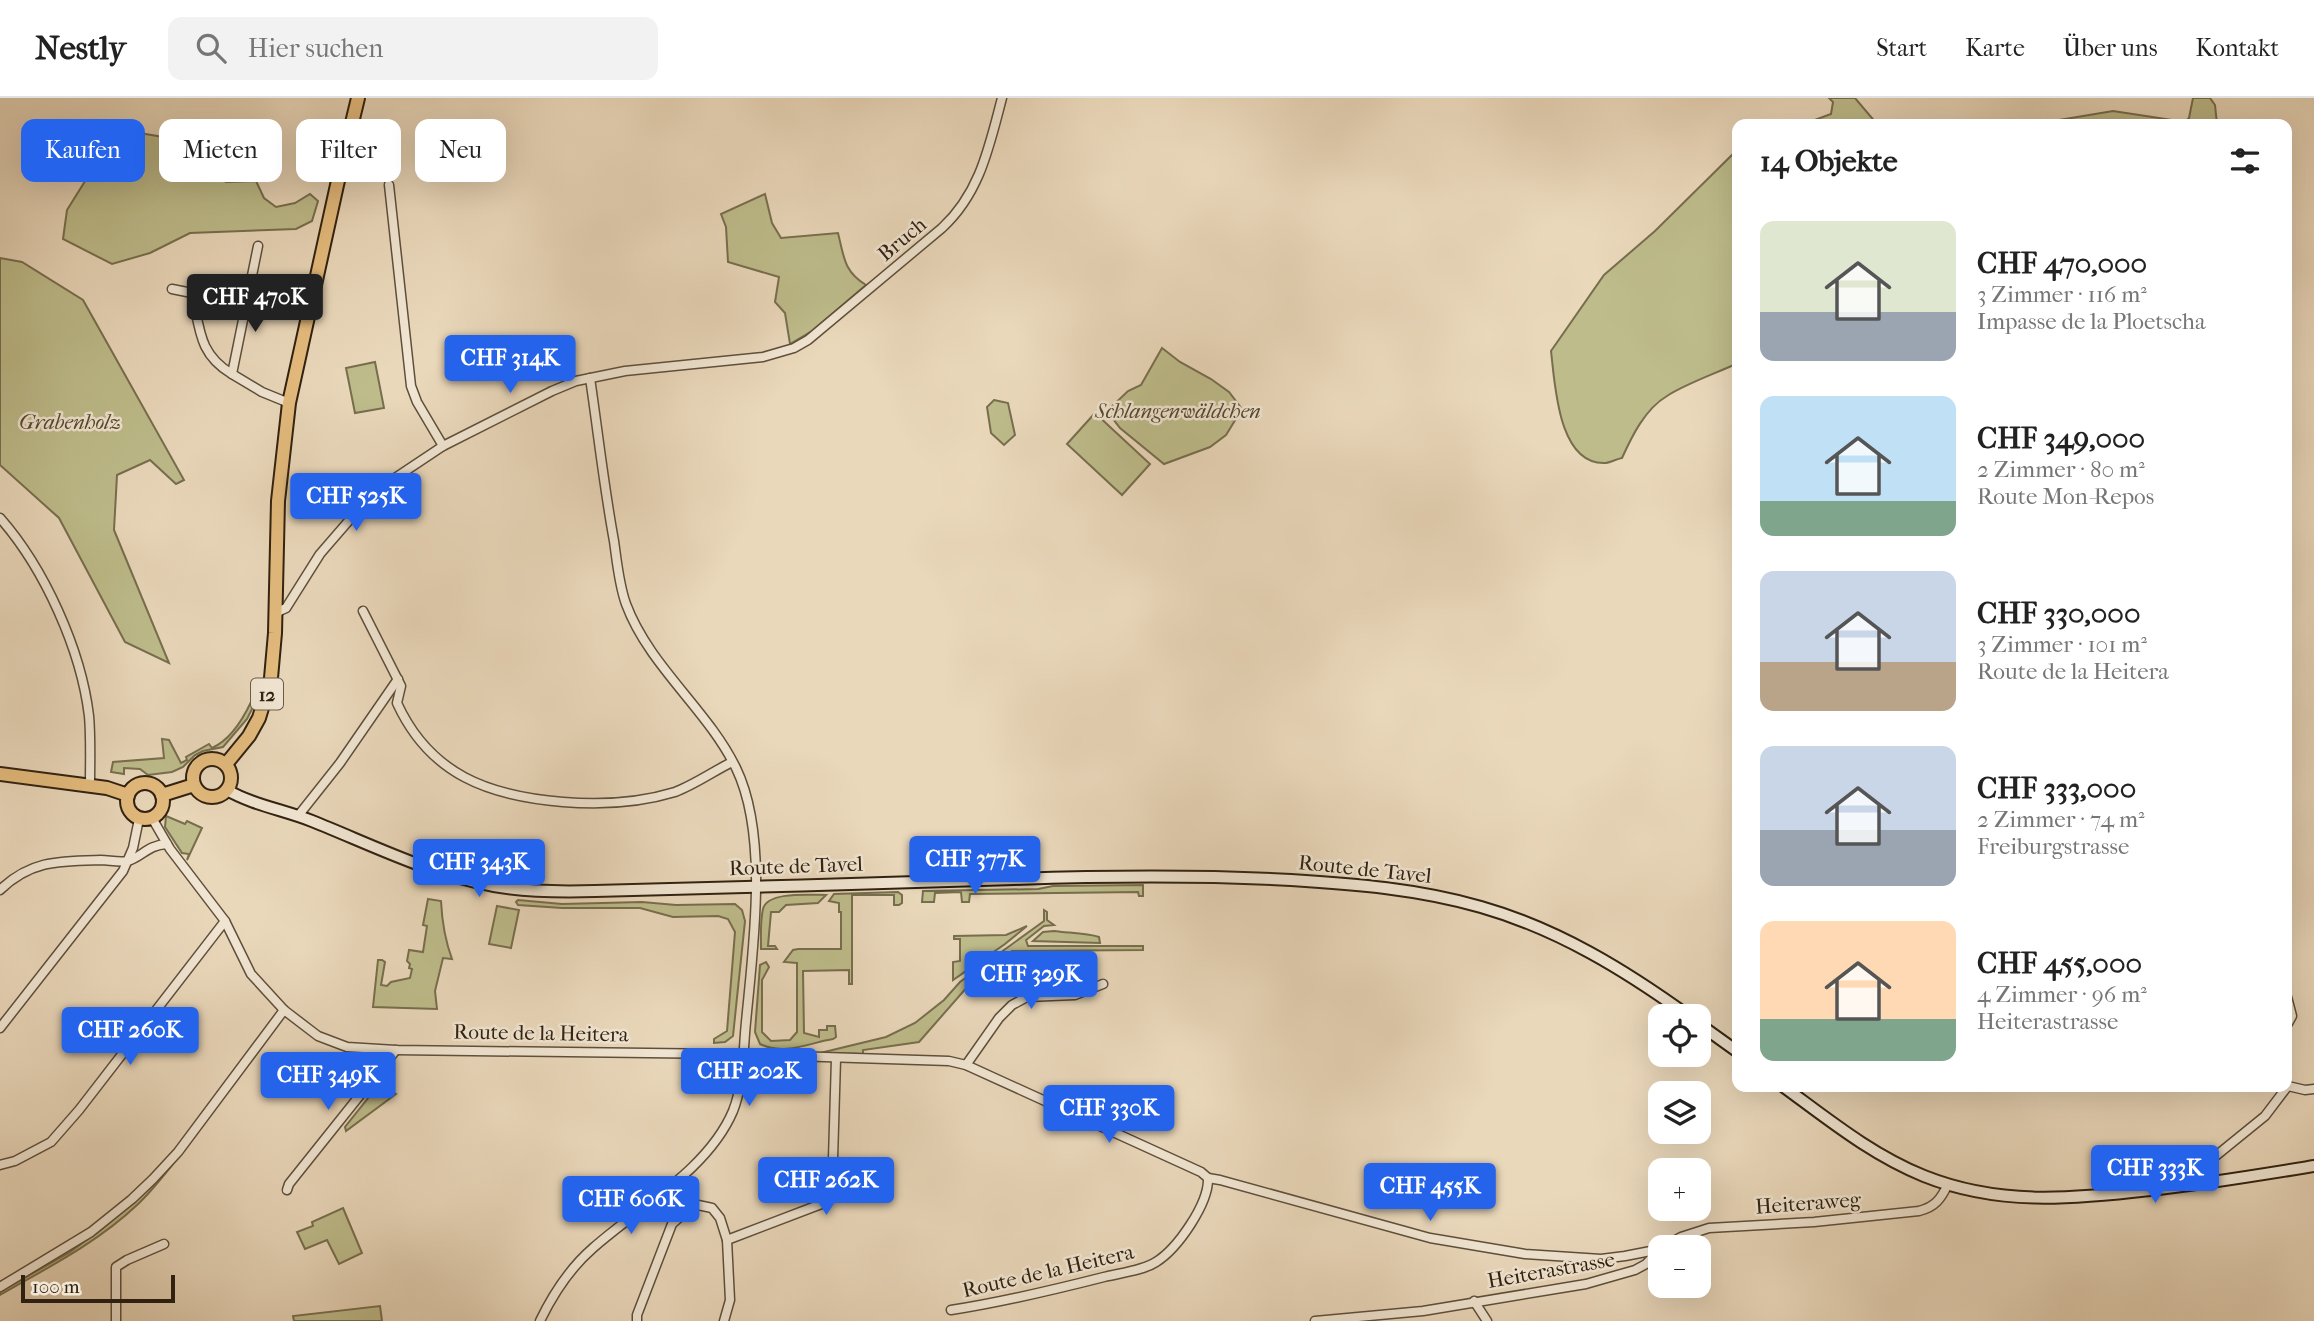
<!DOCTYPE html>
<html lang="de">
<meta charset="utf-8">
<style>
:root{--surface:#fff;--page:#f2f2f2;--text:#222;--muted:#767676;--line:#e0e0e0;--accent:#2563eb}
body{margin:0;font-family:"IM FELL French Canon",serif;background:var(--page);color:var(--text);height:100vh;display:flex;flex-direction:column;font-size:26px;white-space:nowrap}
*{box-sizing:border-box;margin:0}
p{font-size:23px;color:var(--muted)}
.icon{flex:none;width:38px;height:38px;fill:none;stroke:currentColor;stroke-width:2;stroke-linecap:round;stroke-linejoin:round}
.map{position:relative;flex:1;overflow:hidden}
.panel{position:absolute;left:1732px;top:21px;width:560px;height:973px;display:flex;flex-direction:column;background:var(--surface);border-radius:14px;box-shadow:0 7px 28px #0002}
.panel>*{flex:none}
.hud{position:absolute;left:21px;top:21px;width:665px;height:63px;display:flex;gap:14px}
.tools{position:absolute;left:1648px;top:906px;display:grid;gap:14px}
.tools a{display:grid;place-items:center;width:63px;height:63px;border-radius:14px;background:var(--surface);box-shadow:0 7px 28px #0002;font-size:35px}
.scale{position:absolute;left:21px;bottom:18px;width:154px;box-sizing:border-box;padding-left:7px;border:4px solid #302111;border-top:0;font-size:19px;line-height:24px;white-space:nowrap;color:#302111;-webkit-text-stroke:5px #f1e6d3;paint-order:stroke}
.price{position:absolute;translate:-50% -60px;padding:0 16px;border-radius:7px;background:var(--accent);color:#fff;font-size:23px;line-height:46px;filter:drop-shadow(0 2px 4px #0008)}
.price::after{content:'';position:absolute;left:50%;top:42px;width:21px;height:16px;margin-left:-10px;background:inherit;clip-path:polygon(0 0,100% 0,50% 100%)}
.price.on{background:#222;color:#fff}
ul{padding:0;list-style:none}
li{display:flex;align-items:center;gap:21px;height:175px;padding:0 28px}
li span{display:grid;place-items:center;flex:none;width:196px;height:140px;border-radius:14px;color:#555}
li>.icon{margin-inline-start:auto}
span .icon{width:84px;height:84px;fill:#fffc;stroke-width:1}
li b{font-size:30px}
h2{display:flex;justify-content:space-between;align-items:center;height:84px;padding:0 28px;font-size:30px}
.chip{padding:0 24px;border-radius:14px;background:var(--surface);box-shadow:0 7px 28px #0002;font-size:24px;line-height:63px}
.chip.on{background:var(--accent);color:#fff}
header{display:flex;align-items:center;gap:42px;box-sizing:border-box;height:98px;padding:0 35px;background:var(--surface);border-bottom:2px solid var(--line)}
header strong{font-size:33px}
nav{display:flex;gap:38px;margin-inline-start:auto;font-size:24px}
.search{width:490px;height:63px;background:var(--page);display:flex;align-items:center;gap:18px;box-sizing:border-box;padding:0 24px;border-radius:14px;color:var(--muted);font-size:26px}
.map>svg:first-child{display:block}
.green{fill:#bebc8b;stroke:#776e4e;stroke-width:2}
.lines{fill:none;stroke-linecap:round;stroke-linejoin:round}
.minor-casing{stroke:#5e4f3c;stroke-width:11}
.secondary-casing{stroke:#302111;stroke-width:14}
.primary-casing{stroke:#302111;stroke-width:16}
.minor{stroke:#f1e6d3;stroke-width:8}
.secondary{stroke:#f1e6d3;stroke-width:10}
.primary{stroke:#e5bc7e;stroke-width:12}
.labels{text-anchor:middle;stroke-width:5;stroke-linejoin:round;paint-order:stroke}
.shield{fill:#f1e6d3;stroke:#6a5c4b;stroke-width:2}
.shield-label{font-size:19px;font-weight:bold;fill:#302111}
.street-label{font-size:21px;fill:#302111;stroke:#f1e6d3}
.park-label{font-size:21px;font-style:italic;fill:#544830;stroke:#f1e6d3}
</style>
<header>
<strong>Nestly</strong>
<div class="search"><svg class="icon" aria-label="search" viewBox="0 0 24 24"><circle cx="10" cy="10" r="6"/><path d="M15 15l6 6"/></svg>Hier suchen</div>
<nav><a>Start</a><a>Karte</a><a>Über uns</a><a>Kontakt</a></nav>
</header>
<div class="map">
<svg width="2314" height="1223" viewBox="0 0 2314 1223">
<rect width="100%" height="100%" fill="#ead8bb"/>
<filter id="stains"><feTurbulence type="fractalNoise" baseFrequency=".00286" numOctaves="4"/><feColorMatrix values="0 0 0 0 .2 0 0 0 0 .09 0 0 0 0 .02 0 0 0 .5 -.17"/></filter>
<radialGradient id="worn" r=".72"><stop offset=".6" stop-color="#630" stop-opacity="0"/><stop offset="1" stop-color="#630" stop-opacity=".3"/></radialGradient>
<g class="green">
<polygon points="1829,0 1855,0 1877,26 1804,26 1831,16 1833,4"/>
<polygon points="2193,0 2210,0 2215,7 2217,26 2035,26 2113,13 2185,24 2189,20"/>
<polygon points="128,33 163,39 226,84 256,83 264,100 276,109 295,105 310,96 318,103 312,123 296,131 190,135 150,155 112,166 63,141 67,112 102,56"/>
<path d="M 1738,51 L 1738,265 C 1717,275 1685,286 1667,298 C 1645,311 1632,338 1622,360 C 1617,361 1611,364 1606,365 C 1558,368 1555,286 1551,253 L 1604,177 L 1655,133 Z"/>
<path d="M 765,96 L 772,125 L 781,140 L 838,135 C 844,159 844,174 866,187 L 812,233 L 790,246 L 785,215 L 775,204 L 779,179 L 728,164 L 726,129 L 721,116 Z"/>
<polygon points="0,160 22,164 83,202 184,382 176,386 150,362 117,377 114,432 169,565 125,544 59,420 0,367"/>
<polygon points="1162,250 1180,264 1211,281 1229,294 1242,311 1226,337 1210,349 1164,366 1120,330 1107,313 1128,293 1141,287"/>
<polygon points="375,264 384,310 355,315 346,270"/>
<polygon points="994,302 1008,305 1015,337 1004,347 991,335 987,309"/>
<polygon points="1095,315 1150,366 1122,397 1067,346"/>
<path d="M 251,604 L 255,605 L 247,621 L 223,649 L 203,653 L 195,657 L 183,669 L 172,674 L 148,677 L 140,671 L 124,670 L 124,676 L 111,674 L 113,664 L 164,660 L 162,641 L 169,642 L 181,665 L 187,662 L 186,659 L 209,646 L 212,650 C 230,642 243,621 251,604 Z"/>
<polygon points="166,718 185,726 187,723 202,730 187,762 189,756 182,755 165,729"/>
<polygon points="1143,787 1143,798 1139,798 1138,794 970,796 969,804 962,804 961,794 935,795 934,804 922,804 923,793 1038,791 1053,788"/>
<path d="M 898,794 L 902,797 L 902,805 L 899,807 L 894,807 L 894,797 L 852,797 L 852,886 L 849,886 L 849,872 L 803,873 L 804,935 L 819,939 L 819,932 L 827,932 L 827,928 L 835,928 L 836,939 L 833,941 C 809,945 784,958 760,946 L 755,934 L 760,867 L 766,864 L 769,869 L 762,882 L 762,934 L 771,943 L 790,942 L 797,934 L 797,865 L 784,864 L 793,852 L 798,851 L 841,851 L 841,814 L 839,814 L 839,805 L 829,803 L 834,796 Z"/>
<path d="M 826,797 L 818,805 L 786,807 L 779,814 L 771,814 L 768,848 L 775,848 L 777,851 L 761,851 C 761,838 760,824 763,811 C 767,793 811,797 826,797 Z"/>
<path d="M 428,801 L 441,803 C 442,824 445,842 452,861 L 443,860 L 435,893 L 437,911 L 373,909 L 378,862 L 382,862 L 385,864 L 381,887 L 387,888 L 391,884 L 410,880 L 412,871 L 409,870 L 410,866 L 407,863 L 409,852 L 423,854 L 427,828 L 423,827 Z"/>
<polygon points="518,802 562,806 642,804 676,807 735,806 742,812 745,823 733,938 725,944 714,945 714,941 727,933 735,834 728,821 718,818 673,819 640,810 562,810 518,807 516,804"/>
<polygon points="497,808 519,812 511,850 489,846"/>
<polygon points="1044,812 1047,814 1047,822 1054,827 1044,828 1026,842 1028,848 1143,848 1143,852 1012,853 975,880 919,944 863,952 863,956 820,955 886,939 915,925 944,902 960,884 1044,823"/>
<polygon points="1027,828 1005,846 953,882 953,864 960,863 960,841 954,841 954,838 1006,837"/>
<path d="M 1054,833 C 1068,835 1086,835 1099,839 L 1100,845 L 1033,843 L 1043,834 Z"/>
<polygon points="381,984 396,996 346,1033 345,1029"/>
<path d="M 177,1061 C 164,1077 152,1093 137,1107 C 97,1145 47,1170 0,1197 L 0,1194 L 70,1154 L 103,1130 L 153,1086 Z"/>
<polygon points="343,1110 362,1155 339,1166 327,1142 305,1151 297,1134 313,1128 312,1124"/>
<polygon points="380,1208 382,1223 294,1223 293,1218"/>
</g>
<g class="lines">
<g class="minor-casing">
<g id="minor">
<polyline points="389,87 411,288 417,304 443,348"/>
<polyline points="258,148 232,276 262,294 289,305"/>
<path d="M 172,191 L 192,195 C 200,230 198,256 232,276"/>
<path d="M 0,420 C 44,470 81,551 89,618 C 91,640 90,664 90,687"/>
<path d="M 363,513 L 401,588 L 397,605 C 430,677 489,698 563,704 C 600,707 639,705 675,694 C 694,687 714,673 732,664"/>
<path d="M 275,515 L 286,510 L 320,456 L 359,411 L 395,380 L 443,348 L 552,293 L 576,283 L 625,273 L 763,259 L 794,250 L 808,242 L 942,130 C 980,95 989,49 1002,0"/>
<polyline points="298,718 340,665 398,581"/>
<path d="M 152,720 L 170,751 L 225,823 L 251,876 L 284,912 L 318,938 L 347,949 L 396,952 L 727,956 L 949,963 L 966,967 L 1201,1074 L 1208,1080 C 1209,1106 1177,1151 1156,1164 C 1142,1173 1120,1175 1104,1179 C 1053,1192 1003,1204 951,1212"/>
<path d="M 0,792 C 31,762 60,763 101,762 C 109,762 119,765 128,763 C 143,758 148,747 167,746"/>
<polyline points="2287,899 2292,918 2287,927"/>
<polyline points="0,930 123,773 133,750 139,721"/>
<polyline points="966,967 999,920 1012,907 1027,899 1075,897 1103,886"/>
<polyline points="2288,988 2305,992 2314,991"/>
<polyline points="0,1067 15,1063 51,1044 79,1012 225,823"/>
<polyline points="1208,1080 1220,1082 1430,1140 1525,1156 1601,1161 1625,1158 1661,1151"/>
<polyline points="2208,1085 2208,1068 2212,1061 2265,1018 2287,989"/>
<polyline points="287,1092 289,1086 396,952"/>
<path d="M 1662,1150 L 1681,1139 L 1709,1130 L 1814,1124 L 1919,1113 C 1935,1109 1941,1101 1948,1086"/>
<polyline points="0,1189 91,1134 132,1101 153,1081 178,1054 284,912"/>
<polyline points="1474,1203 1487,1223"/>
<polyline points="116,1223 116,1169 127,1162 164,1146"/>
<path d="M 540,1223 C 553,1196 570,1170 593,1150 C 639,1109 708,1072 733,1013 C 744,985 743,953 746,924 C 753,850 769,738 736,670 C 708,612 649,568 626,506 C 619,487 617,464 614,443 C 604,389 598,334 590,280"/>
<polyline points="637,1223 637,1217 672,1126 689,1111 698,1107 712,1110 720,1120 727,1142"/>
<polyline points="724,1223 730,1202 727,1142 824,1105 832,1094 836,961"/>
<polyline points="1315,1223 1423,1213 1586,1186 1635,1172 1646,1166 1660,1151"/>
</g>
</g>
<g class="secondary-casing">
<g id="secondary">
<path d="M 227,692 C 253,707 284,712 312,723 C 372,747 429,776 494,788 C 527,794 561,794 595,793 C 735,789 874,786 1014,781 C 1106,778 1199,777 1291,782 C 1355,786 1419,791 1481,809 C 1558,831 1625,872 1690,919"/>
<polyline points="1699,926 1738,954"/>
<path d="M 1784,989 C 1829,1022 1872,1057 1924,1078 C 1999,1108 2072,1101 2150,1092 C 2205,1086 2259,1077 2314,1068"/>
</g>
</g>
<g class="primary-casing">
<g id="primary">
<circle cx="212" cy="680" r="19"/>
<polyline points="226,666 249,638 259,620 271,580 275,535 278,403 289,305 337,87 358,0"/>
<polyline points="0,676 107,690 128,697"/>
<circle cx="145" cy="703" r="18"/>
<polyline points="162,697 194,687"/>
</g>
</g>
<use href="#minor" class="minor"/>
<use href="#secondary" class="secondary"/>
<use href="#primary" class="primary"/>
</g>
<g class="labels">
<rect class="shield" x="251" y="580.5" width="32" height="31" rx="5"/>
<g class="shield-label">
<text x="267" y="603">12</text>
</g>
<g class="street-label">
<text transform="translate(902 141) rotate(-40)" y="7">Bruch</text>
<text transform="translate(796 768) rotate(-2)" y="7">Route de Tavel</text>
<text transform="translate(1365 771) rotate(6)" y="7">Route de Tavel</text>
<text transform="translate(541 935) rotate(1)" y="7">Route de la Heitera</text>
<text transform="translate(1808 1105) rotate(-4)" y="7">Heiteraweg</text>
<text transform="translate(1551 1172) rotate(-10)" y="7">Heiterastrasse</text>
<text transform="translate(1048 1173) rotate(-13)" y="7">Route de la Heitera</text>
</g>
<g class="park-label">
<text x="1178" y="320">Schlangenwäldchen</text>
<text x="70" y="331">Grabenholz</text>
</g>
</g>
<rect width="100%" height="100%" filter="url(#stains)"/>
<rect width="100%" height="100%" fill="url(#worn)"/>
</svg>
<div class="tools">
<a><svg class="icon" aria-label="locate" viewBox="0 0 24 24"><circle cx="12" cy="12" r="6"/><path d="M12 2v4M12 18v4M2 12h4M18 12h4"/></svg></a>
<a><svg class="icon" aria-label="layers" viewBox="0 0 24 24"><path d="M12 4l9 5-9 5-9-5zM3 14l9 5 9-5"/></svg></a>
<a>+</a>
<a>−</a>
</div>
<div class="scale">100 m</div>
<b class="price on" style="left:255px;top:236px">CHF 470K</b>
<b class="price" style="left:510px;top:297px">CHF 314K</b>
<b class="price" style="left:356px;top:435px">CHF 525K</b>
<b class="price" style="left:975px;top:798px">CHF 377K</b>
<b class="price" style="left:479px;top:801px">CHF 343K</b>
<b class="price" style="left:1031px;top:913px">CHF 329K</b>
<b class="price" style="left:130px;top:969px">CHF 260K</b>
<b class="price" style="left:749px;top:1010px">CHF 202K</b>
<b class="price" style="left:328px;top:1014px">CHF 349K</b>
<b class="price" style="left:1109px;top:1047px">CHF 330K</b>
<b class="price" style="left:2155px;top:1107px">CHF 333K</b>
<b class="price" style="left:826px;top:1119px">CHF 262K</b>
<b class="price" style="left:1430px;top:1125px">CHF 455K</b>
<b class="price" style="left:631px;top:1138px">CHF 606K</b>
<div class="hud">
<a class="chip on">Kaufen</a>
<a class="chip">Mieten</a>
<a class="chip">Filter</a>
<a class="chip">Neu</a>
</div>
<section class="panel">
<h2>14 Objekte<svg class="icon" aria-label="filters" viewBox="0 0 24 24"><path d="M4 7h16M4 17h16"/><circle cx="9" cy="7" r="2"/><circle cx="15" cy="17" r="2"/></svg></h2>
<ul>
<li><span style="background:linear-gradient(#dfe7d0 65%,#9aa5b1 0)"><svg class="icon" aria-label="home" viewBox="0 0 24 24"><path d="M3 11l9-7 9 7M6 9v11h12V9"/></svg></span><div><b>CHF 470,000</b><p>3 Zimmer · 116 m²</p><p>Impasse de la Ploetscha</p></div></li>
<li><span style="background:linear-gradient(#bfe0f5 75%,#7fa58c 0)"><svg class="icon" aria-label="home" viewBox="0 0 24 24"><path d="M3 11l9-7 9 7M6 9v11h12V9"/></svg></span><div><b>CHF 349,000</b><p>2 Zimmer · 80 m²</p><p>Route Mon-Repos</p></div></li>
<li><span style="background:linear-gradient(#c9d6e8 65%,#b9a48a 0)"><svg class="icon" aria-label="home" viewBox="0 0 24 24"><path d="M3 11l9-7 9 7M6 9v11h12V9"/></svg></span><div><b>CHF 330,000</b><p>3 Zimmer · 101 m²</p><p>Route de la Heitera</p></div></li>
<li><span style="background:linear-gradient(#c9d6e8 60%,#9aa5b1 0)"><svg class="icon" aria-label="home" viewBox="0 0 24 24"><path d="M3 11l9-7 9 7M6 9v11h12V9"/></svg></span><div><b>CHF 333,000</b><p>2 Zimmer · 74 m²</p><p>Freiburgstrasse</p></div></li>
<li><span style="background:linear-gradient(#ffd9b3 70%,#7fa58c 0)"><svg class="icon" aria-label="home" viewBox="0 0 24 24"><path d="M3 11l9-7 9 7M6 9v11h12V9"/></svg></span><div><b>CHF 455,000</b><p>4 Zimmer · 96 m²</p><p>Heiterastrasse</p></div></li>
</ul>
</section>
</div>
